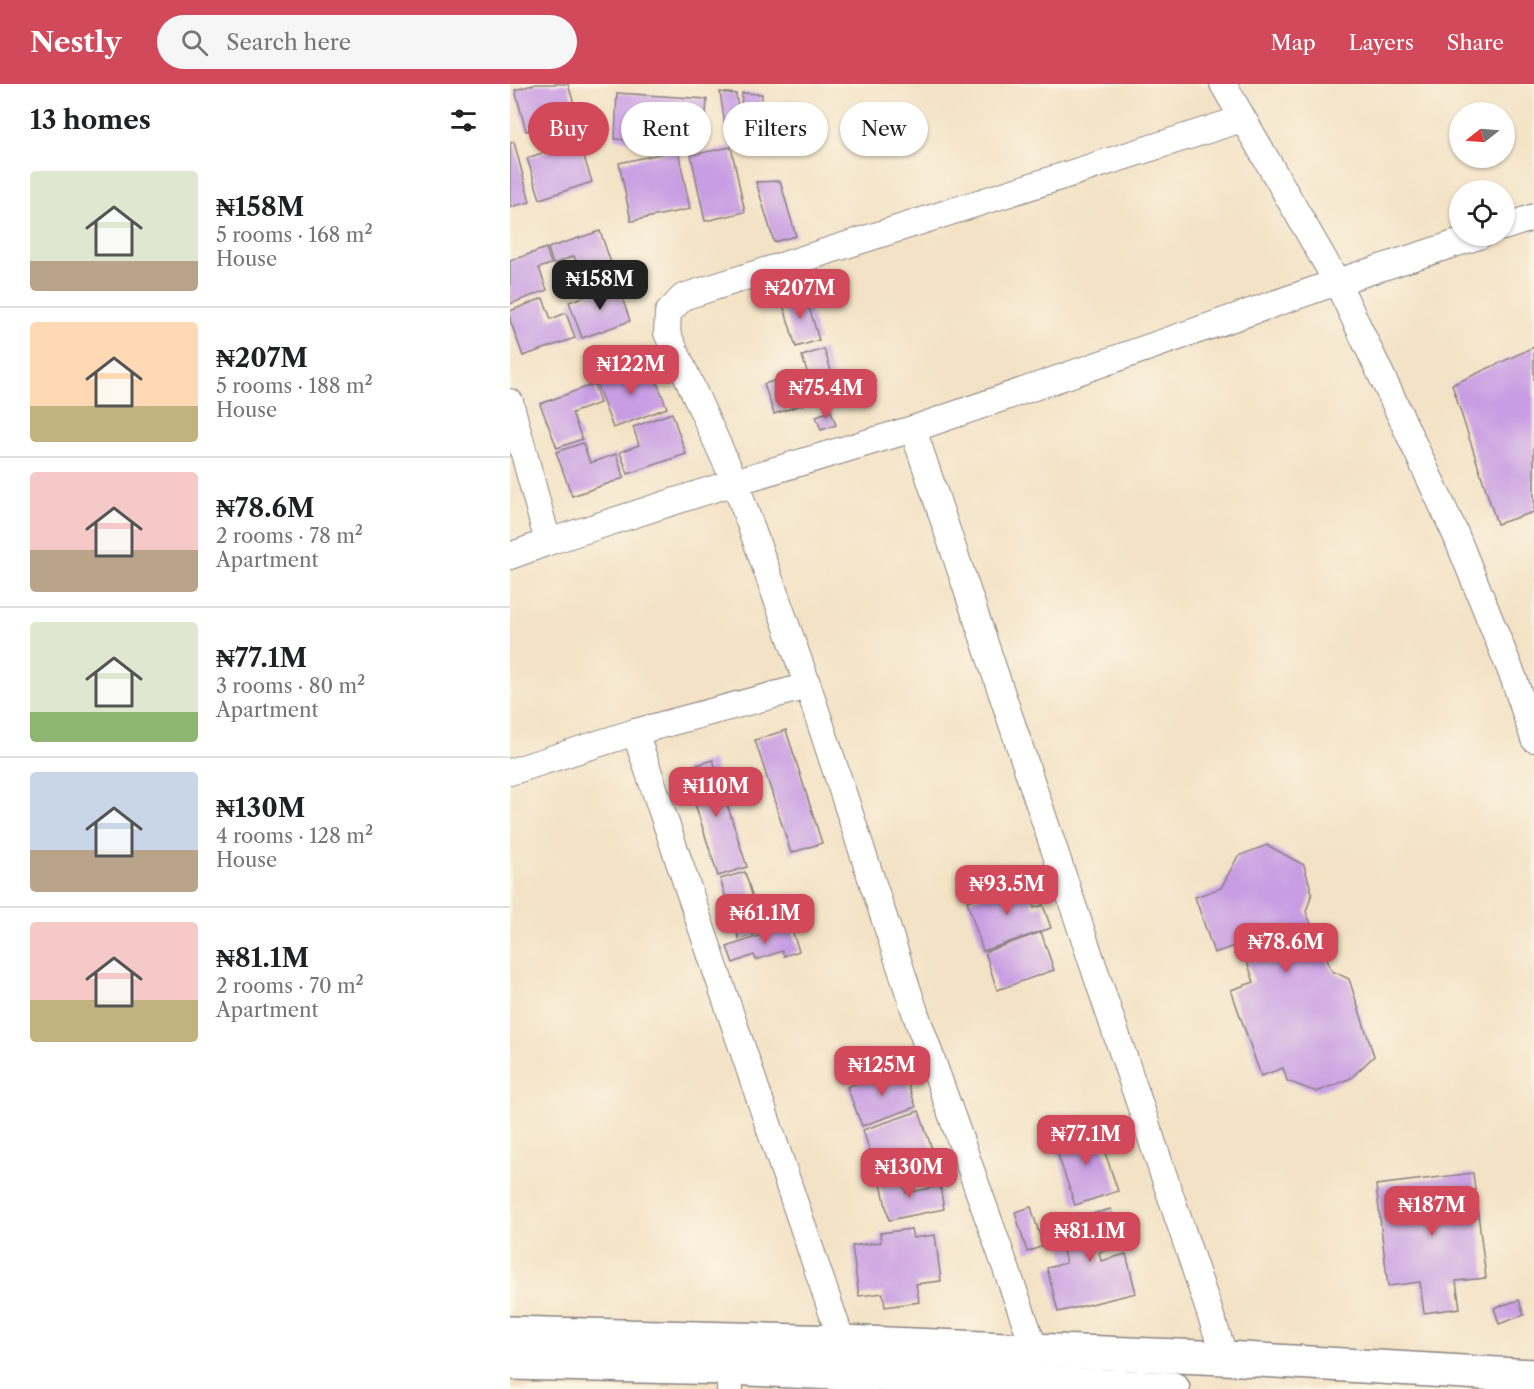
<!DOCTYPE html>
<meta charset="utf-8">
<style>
:root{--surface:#fff;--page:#f6f6f6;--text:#202124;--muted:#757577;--line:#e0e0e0;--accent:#d1495b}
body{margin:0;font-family:"Libre Caslon Text",serif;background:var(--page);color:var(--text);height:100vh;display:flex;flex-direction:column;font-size:22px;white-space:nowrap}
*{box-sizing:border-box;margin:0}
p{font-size:20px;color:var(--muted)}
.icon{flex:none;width:33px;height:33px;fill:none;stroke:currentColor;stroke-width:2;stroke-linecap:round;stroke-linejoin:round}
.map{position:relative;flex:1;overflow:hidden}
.details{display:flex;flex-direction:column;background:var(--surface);width:510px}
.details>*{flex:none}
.guide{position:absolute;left:18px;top:18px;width:570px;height:54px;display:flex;gap:12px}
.needle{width:39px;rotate:253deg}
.fabs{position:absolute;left:939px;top:18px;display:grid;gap:12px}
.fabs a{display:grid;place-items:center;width:66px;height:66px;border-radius:50%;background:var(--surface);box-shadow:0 2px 4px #0004;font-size:30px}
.price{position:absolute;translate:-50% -51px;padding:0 14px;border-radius:12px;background:var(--accent);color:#fff;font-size:20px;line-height:39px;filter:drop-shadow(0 2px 3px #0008)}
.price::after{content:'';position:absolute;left:50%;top:36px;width:18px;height:14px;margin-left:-9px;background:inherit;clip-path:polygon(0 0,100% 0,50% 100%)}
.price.selected{background:#222;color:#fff}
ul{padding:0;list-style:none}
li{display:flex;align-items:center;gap:18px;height:150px;padding:0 30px}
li+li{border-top:2px solid var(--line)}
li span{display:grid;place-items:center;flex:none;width:168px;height:120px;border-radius:6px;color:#555}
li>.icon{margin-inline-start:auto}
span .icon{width:72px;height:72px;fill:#fffc;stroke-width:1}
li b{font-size:26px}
h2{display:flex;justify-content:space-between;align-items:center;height:72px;padding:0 30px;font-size:26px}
.tag{padding:0 21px;border-radius:27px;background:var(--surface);box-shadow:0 2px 4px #0004;font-size:21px;line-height:54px}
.tag.selected{background:var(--accent);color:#fff}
header{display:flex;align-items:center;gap:36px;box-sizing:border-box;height:84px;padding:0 30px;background:var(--accent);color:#fff}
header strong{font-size:28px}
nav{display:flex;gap:33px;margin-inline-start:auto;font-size:21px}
.search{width:420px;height:54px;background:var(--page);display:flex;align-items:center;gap:15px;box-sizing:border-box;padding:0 21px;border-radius:33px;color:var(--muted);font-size:22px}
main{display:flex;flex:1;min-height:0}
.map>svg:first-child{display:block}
.building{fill:#c89de3}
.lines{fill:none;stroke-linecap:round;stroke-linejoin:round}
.minor-casing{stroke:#8a8280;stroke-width:28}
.secondary-casing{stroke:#8a8280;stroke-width:36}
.minor{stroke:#fff;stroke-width:26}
.secondary{stroke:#fff;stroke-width:33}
</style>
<header>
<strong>Nestly</strong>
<div class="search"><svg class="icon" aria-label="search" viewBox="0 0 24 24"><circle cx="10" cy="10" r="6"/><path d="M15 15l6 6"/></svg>Search here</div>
<nav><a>Map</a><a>Layers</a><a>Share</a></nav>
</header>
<main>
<section class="details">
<h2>13 homes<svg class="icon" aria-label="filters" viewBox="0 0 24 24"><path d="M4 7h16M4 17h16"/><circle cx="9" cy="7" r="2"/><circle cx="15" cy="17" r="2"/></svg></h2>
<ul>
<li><span style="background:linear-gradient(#dfe7d0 75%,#b9a48a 0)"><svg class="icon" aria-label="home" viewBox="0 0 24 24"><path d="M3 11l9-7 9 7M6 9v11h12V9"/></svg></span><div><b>₦158M</b><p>5 rooms · 168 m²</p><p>House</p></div></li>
<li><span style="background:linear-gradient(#ffd9b3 70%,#c2b280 0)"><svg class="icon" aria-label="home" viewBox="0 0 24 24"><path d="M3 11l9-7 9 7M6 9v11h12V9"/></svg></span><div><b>₦207M</b><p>5 rooms · 188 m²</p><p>House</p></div></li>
<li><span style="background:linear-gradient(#f6c9c9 65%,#b9a48a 0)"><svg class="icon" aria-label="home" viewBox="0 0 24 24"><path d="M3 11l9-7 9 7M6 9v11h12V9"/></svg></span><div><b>₦78.6M</b><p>2 rooms · 78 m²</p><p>Apartment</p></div></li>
<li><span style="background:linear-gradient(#dfe7d0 75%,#8fb573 0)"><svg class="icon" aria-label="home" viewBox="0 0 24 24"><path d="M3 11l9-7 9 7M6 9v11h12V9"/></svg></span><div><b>₦77.1M</b><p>3 rooms · 80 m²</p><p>Apartment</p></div></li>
<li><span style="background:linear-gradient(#c9d6e8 65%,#b9a48a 0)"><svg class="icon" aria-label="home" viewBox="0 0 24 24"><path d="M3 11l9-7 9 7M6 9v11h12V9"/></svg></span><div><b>₦130M</b><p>4 rooms · 128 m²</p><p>House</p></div></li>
<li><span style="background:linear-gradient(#f6c9c9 65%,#c2b280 0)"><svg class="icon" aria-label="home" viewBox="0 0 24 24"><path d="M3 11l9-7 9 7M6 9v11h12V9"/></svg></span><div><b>₦81.1M</b><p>2 rooms · 70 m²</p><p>Apartment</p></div></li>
</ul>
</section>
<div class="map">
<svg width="1024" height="1305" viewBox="0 0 1024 1305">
<rect width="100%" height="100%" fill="#fcf5e5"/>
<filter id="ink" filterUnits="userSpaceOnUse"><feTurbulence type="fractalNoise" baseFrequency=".0167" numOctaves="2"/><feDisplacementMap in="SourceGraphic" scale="12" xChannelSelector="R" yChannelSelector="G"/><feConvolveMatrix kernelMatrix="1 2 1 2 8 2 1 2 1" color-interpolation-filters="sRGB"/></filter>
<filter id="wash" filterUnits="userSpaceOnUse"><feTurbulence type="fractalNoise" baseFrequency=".008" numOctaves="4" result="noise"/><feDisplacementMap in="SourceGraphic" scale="24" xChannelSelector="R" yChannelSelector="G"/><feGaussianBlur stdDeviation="1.35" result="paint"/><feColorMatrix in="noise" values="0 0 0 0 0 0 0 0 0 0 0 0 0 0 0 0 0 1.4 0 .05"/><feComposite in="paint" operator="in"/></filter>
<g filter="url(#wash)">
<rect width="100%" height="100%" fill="#f3e2c5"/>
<g id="blocks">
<g class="building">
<polygon points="26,0 58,0 68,33 16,47 5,6"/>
<polygon points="210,8 226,10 230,39 215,41"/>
<polygon points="107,9 197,15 194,61 105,55"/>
<polygon points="232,9 252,10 251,40 230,39"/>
<polygon points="286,16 289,28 268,34 265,20"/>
<polygon points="69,57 82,98 30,115 17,74"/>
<polygon points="4,58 20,118 0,123 0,59"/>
<polygon points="221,63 235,128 195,137 181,71"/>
<polygon points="168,66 180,125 121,137 109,79"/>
<polygon points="270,97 286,152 264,158 246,98"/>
<polygon points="90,147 107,196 75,207 64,172 43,180 38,164"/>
<polygon points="36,164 41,180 29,184 37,206 0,220 0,177"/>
<polygon points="108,201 120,237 72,254 59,218"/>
<polygon points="295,210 309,256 286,263 272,217"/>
<polygon points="33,214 41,235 56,229 65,254 13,272 0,236 0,227"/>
<polygon points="1024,263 1024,428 987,440 942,301"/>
<polygon points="314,265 329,311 307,318 292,272"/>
<polygon points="140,280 157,324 103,344 86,299"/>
<polygon points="284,290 294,320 264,330 254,300"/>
<polygon points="84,300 90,319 62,329 72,355 47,364 30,320"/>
<polygon points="321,327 326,341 311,346 306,332"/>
<polygon points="162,329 176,370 118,390 110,368 129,361 123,343"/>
<polygon points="73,359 80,379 106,370 114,394 62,412 46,368"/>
<polygon points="276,646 312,759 281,769 245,656"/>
<polygon points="203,676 237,783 208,792 174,685"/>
<polygon points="757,761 794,781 802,809 796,828 822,887 839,895 864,972 841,994 807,1008 777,997 773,984 751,992 721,906 744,898 731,860 704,869 685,813 711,804 728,772"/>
<polygon points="235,788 247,827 254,825 261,845 229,855 210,795"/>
<polygon points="515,797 524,824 533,821 541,844 473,867 457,817"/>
<polygon points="280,841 289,867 274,872 272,867 246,876 244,871 223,879 217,863"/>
<polygon points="531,848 544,886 487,906 475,868"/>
<polygon points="392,983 406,1023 352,1042 337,1003"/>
<polygon points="409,1027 424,1071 367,1090 353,1046"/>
<polygon points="586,1042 608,1107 565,1121 543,1056"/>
<polygon points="963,1089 976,1194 946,1197 950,1224 914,1229 910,1198 878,1202 866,1101"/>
<polygon points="391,1090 396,1109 430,1102 434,1125 379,1136 370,1095"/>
<polygon points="521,1123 533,1162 517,1168 505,1128"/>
<polygon points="601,1125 611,1163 589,1168 591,1177 616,1170 626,1209 548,1228 537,1184 556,1179 546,1139"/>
<polygon points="401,1145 403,1154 425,1151 431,1197 406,1200 409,1218 375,1223 373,1209 349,1212 342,1162 371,1158 370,1149"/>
<polygon points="1009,1216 1014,1231 989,1240 984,1224"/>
</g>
</g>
</g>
<g filter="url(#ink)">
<use href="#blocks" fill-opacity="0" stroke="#8a8280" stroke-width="1.5"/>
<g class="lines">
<g class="minor-casing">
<g id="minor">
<polyline points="713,0 827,198 884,318 945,449 1004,595 1024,655"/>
<polyline points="994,143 1024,133"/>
<polyline points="0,318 38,458"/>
<polyline points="403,345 715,1274"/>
<polyline points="0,472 38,458 225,398 403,345 827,198 969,152"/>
<polyline points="125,648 332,1258"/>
<polyline points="0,688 125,648 298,602"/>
<polyline points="525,1266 406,931 298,602 225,398 157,249 158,229 173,213 732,35"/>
<polyline points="219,1284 220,1305"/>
</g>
</g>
<g class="secondary-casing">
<g id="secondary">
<polyline points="0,1249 332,1258 715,1274 1024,1292"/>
<polyline points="0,1279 219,1284 663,1305"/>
</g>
</g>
<use href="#minor" class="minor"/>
<use href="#secondary" class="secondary"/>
</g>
</g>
</svg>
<div class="fabs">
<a><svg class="needle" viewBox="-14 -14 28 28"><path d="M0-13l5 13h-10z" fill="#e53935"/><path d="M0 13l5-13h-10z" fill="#757577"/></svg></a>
<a><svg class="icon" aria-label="locate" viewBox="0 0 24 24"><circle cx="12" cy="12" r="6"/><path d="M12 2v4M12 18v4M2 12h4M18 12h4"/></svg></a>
</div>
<b class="price selected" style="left:90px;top:227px">₦158M</b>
<b class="price" style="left:290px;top:236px">₦207M</b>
<b class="price" style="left:121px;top:312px">₦122M</b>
<b class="price" style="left:316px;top:336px">₦75.4M</b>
<b class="price" style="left:206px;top:734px">₦110M</b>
<b class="price" style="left:497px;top:832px">₦93.5M</b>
<b class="price" style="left:255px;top:861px">₦61.1M</b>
<b class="price" style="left:776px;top:890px">₦78.6M</b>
<b class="price" style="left:372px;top:1013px">₦125M</b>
<b class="price" style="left:576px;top:1082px">₦77.1M</b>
<b class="price" style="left:399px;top:1115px">₦130M</b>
<b class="price" style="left:922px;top:1153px">₦187M</b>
<b class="price" style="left:580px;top:1179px">₦81.1M</b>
<div class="guide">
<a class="tag selected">Buy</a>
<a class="tag">Rent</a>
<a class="tag">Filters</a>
<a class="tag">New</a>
</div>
</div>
</main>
